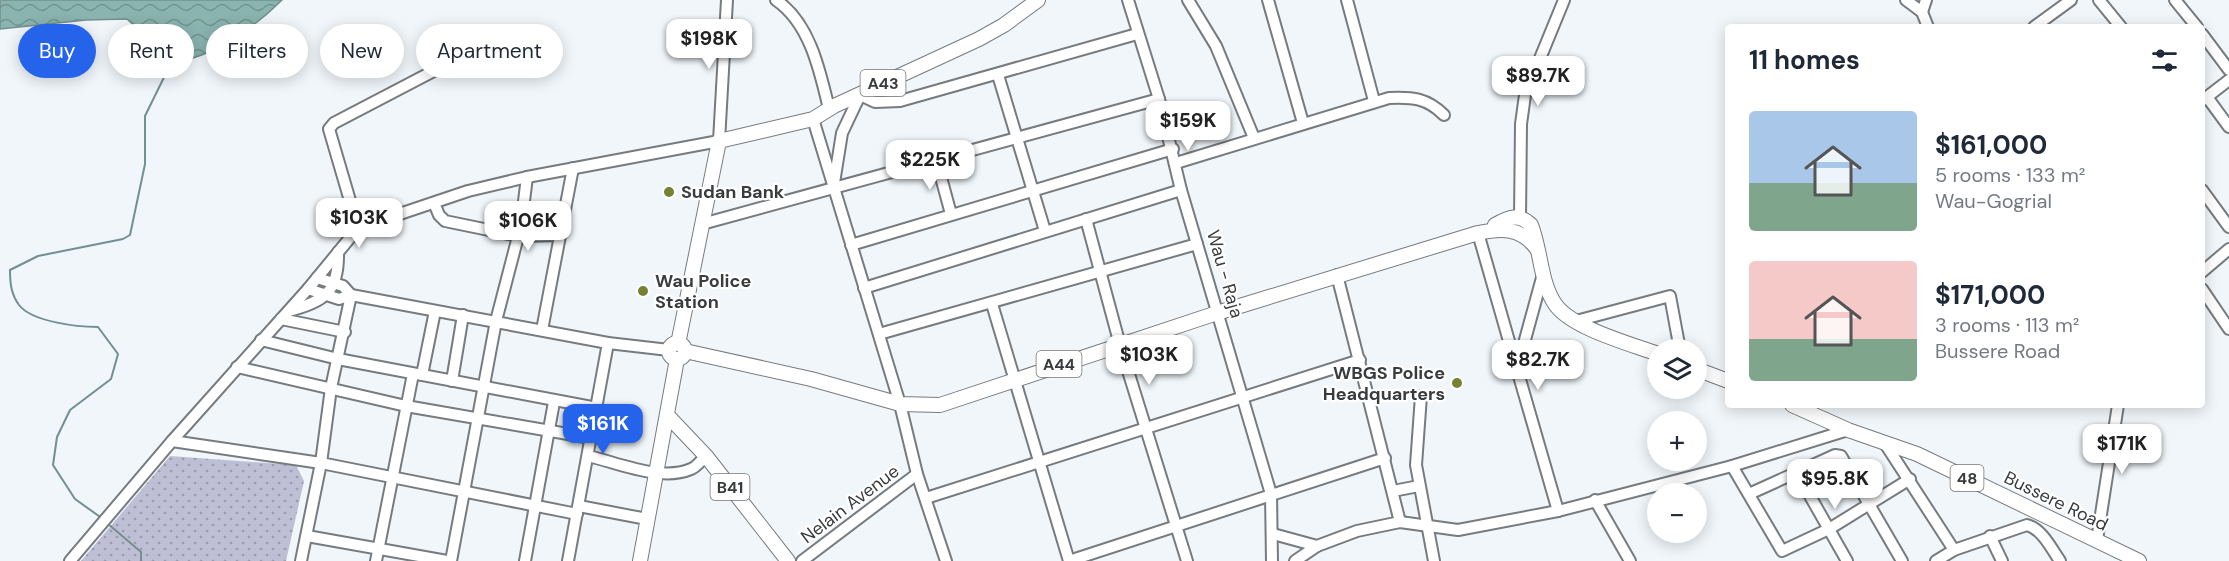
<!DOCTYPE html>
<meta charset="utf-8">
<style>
:root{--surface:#fff;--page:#f6f6f7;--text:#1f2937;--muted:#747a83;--accent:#2563eb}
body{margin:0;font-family:"DM Sans",sans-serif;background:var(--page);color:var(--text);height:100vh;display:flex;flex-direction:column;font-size:22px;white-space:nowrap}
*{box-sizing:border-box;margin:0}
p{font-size:20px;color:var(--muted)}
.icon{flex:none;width:33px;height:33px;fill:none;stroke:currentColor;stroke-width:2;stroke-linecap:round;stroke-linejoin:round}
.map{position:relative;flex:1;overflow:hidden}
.drawer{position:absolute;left:1725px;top:24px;width:480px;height:384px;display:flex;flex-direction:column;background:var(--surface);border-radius:6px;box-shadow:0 3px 15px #0003}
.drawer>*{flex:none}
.guide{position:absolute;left:18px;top:24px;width:570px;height:54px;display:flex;gap:12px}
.buttons{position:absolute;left:1647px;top:339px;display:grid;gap:12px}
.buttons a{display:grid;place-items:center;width:60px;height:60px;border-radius:50%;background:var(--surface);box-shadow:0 3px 15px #0003;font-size:30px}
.price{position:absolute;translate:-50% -51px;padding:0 14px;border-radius:12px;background:#fff;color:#222;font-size:20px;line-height:39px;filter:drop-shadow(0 2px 3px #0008)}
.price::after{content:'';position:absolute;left:50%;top:36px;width:18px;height:14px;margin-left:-9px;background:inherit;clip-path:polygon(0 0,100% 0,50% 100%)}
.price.selected{background:var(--accent);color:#fff}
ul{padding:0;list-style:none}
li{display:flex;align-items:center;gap:18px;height:150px;padding:0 24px}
li span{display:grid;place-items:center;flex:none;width:168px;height:120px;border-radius:6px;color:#555}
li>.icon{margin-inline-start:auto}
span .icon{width:72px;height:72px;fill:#fffc;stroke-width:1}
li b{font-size:26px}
h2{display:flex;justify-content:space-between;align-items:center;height:72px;padding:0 24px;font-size:26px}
.pill{padding:0 21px;border-radius:27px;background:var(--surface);box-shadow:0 3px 15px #0003;font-size:21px;line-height:54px}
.pill.selected{background:var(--accent);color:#fff}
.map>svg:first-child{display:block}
.grass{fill:url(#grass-dots)}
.water{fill:url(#water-waves);stroke:#72908e;stroke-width:1.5}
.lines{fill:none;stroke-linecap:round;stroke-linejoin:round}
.stream{stroke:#72908e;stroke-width:2}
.minor-casing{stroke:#767b7f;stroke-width:14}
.major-casing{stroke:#767b7f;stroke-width:16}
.minor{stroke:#fff;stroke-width:10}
.major{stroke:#fff;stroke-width:14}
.poi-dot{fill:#748231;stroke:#fff;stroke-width:2}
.labels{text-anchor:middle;stroke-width:4.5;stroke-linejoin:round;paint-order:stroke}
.shield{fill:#fff;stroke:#747677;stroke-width:1.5}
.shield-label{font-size:16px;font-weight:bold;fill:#393c3d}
.poi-label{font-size:18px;font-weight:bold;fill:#393c3d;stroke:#fff;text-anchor:start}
.street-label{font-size:18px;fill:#393c3d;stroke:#fff}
</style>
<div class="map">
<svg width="2229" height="561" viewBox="0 0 2229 561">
<defs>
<pattern id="grass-dots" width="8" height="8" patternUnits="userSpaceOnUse" patternTransform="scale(1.5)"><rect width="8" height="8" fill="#bebfd5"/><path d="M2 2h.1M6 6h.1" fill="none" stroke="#9b9cae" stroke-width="1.8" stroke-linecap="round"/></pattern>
<pattern id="water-waves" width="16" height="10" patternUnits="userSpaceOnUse" patternTransform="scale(1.5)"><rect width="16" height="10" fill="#8ab4b0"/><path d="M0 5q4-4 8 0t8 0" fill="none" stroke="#729490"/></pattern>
</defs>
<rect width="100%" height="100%" fill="#f0f6fa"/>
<polygon class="grass" points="170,456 296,465 304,481 286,561 81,561"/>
<path class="water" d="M 0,0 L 282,0 C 254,28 212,58 173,62 L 127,19 L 86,20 L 0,29 Z"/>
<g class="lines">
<g class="stream">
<path d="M 103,519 L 75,499 L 53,465 L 57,437 L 70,410 L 111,379 L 118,354 L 98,327 C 78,327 32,322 19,305 C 11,294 10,283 10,270 L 38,256 L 123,239 L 130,235 L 145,164 L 145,116 L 173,59"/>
<polyline points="107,523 141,552 141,561"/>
</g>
<g class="minor-casing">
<g id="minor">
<path d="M 776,0 C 810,23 820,71 829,109"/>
<polyline points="1128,0 1159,99 1181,190 1271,494 1272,561"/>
<polyline points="1188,0 1216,46 1254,138"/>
<polyline points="1268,0 1303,123"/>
<polyline points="1347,0 1374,101"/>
<polyline points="1906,0 1922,12 1928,27"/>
<polyline points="2099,0 2121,27"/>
<polyline points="2175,0 2197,27"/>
<polyline points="1922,12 1926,0"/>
<polyline points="2034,27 2071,0"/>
<polyline points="2202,34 2229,70"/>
<polyline points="998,75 1045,231"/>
<polyline points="2207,97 2229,127"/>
<polyline points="2203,100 2229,80"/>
<polyline points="813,119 900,404 917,474 946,561"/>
<polyline points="936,159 951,214"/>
<path d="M 1176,163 L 1389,98 C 1413,97 1427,98 1444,115"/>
<polyline points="834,183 842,133 860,95 875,102 900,101 1137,34"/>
<polyline points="2202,190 2229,227"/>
<polyline points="434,203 439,215 445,221 518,236 559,235"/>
<polyline points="1520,217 1521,124 1525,95 1564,0"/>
<polyline points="1086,219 1120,345 1187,561"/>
<polyline points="702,224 1159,99"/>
<polyline points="358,228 329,129 334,123 495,39"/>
<polyline points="1478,233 1517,369"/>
<polyline points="851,245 1173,149"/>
<polyline points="2202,272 2229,249"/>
<polyline points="1543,274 1517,369 1558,511"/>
<polyline points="1337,275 1400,522"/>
<polyline points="317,278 343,286 351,295"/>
<polyline points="864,288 1181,190"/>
<polyline points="308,289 339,299 351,295 608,343 669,350"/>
<polyline points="2202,289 2229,329"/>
<polyline points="351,295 331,388 321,463 577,514"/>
<polyline points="992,304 1069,561 1385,458"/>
<path d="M 289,311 C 325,301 339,292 338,252"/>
<polyline points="281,319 345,332"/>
<polyline points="1576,321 1670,296 1680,350"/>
<polyline points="542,330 573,168"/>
<polyline points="879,334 1197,244"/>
<polyline points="261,340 338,359 597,408"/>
<polyline points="237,367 406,406 591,438"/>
<polyline points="422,375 435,311"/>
<polyline points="452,381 463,315"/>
<polyline points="1421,396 1416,465 1434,561"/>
<polyline points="172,441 321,463 301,561"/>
<polyline points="1884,442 1954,550"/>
<path d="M 588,456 C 619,463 661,482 691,469 C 697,467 701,460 706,456"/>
<polyline points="1732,466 1782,551 1829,529 1910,479"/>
<polyline points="1797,473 1847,561"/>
<polyline points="1393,491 1419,486"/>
<polyline points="1749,494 1835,455 1841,456 1902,561"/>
<polyline points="926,498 1360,360"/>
<polyline points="1595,500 1630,561"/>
<polyline points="579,506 647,519"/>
<polyline points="1273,534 1317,546 1357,531 1400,522 1458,530 1558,511 1732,466 1848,430"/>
<polyline points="307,536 447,561"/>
<polyline points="1990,536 2002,561"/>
<polyline points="2097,540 2118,405"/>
<polyline points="70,561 172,441 308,289 358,228 468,191 527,177 719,141 727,0"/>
<polyline points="376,561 413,374"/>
<polyline points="451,561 496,321 521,225 527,177"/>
<polyline points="525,561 554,402"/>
<polyline points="568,561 608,343"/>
<polyline points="802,561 917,474"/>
<polyline points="1295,561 1317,546"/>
<path d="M 1936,561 L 1954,550 L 2027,525 C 2042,529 2051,548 2060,561"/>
</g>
</g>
<g class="major-casing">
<g id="major">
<path d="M 1498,229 L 1495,225 C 1509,217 1519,213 1531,225 C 1541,250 1540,282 1555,304 C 1571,328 1631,344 1658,354"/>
<circle cx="677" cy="351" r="8"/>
<polyline points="678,344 719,141 813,119 834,106 979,39 1004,25 1038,0"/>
<path d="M 685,351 L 811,379 L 900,404 L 940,405 L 1217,313 L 1478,233 C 1502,228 1521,227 1537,249"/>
<polyline points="1696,369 1728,381"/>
<polyline points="1792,405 1848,430 1917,454 2139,561"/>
<polyline points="668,416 706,456 788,561"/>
<polyline points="640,561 677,359"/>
</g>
</g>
<use href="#minor" class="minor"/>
<use href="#major" class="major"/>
</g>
<g class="poi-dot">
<circle cx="669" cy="192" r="6"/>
<circle cx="643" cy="291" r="6"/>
<circle cx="1457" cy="383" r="6"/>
</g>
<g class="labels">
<g class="shield">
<rect x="860.5" y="70" width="45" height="26" rx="4.5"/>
<rect x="1036.5" y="351" width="45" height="26" rx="4.5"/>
<rect x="1950.5" y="465" width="33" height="26" rx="4.5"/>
<rect x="710.5" y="474" width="39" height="26" rx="4.5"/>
</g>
<g class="shield-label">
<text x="883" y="89">A43</text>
<text x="1059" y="370">A44</text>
<text x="1967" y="484">48</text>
<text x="730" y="493">B41</text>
</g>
<g class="poi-label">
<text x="681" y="198">Sudan Bank</text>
<text x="655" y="287">Wau Police<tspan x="655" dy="21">Station</tspan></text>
<text x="1445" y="379" text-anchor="end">WBGS Police<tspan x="1445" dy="21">Headquarters</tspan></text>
</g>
<g class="street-label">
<text transform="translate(1225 274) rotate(74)" y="6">Wau - Raja</text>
<text transform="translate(2056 501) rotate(26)" y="6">Bussere Road</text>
<text transform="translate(850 504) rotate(-37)" y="6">Nelain Avenue</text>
</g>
</g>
</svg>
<div class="buttons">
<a><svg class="icon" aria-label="layers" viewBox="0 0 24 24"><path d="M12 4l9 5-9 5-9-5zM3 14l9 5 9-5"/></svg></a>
<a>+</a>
<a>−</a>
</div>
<b class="price" style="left:709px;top:70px">$198K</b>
<b class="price" style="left:1538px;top:107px">$89.7K</b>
<b class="price" style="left:1188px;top:152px">$159K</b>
<b class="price" style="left:930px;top:191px">$225K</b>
<b class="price" style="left:359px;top:249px">$103K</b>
<b class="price" style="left:528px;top:252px">$106K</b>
<b class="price" style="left:1149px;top:386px">$103K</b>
<b class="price" style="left:1538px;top:391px">$82.7K</b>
<b class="price selected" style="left:603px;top:455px">$161K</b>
<b class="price" style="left:2122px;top:475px">$171K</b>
<b class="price" style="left:1835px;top:510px">$95.8K</b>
<div class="guide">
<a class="pill selected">Buy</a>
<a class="pill">Rent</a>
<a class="pill">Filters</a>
<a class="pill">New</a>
<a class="pill">Apartment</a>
</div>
<section class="drawer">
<h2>11 homes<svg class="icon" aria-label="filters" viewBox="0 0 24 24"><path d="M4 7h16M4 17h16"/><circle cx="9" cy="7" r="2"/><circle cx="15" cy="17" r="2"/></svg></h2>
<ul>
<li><span style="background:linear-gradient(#a9c7e8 60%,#7fa58c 0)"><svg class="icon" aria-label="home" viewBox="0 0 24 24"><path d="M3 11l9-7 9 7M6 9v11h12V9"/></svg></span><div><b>$161,000</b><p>5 rooms · 133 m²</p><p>Wau-Gogrial</p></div></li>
<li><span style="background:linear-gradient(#f6c9c9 65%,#7fa58c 0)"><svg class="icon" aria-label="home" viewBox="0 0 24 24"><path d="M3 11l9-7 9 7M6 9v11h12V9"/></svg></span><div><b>$171,000</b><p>3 rooms · 113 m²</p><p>Bussere Road</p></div></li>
</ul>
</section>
</div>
